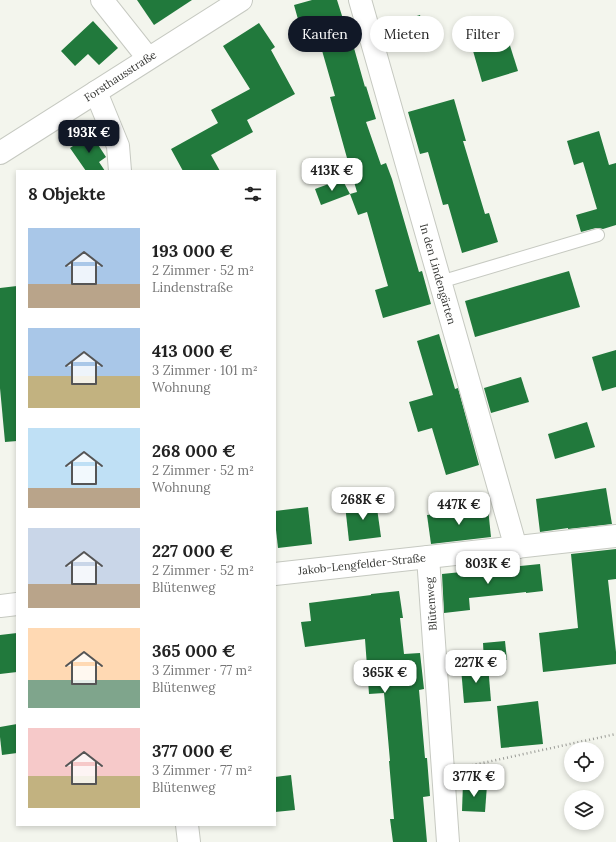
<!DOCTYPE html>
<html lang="de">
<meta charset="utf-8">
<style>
:root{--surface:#fff;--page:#f6f6f6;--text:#222;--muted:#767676;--accent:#111827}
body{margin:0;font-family:Lora,serif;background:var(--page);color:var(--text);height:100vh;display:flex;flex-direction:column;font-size:15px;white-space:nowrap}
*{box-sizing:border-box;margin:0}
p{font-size:13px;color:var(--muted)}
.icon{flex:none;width:22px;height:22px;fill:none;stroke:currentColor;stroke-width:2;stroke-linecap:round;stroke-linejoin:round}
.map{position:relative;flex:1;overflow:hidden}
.side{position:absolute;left:16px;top:170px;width:260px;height:656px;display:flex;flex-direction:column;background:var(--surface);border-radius:0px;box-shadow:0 2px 6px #0003}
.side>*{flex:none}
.hud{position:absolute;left:288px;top:16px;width:268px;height:36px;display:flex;gap:8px}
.controls{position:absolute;left:564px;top:742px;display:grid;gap:8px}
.controls a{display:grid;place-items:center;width:40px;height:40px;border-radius:50%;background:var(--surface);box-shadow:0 2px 6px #0003;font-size:20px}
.price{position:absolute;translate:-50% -34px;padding:0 9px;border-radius:8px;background:#fff;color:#222;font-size:13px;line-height:26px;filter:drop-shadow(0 1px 2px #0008)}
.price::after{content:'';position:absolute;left:50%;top:24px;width:12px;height:9px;margin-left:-6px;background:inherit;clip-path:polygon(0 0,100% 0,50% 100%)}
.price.current{background:var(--accent);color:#fff}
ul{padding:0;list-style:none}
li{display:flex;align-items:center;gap:12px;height:100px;padding:0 12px}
li span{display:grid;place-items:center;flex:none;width:112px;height:80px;border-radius:0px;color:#555}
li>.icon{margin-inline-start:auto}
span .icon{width:48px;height:48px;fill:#fffc;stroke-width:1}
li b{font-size:17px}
h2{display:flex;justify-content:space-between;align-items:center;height:48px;padding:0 12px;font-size:17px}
.pill{padding:0 14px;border-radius:18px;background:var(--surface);box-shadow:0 2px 6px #0003;font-size:14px;line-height:36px}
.pill.current{background:var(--accent);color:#fff}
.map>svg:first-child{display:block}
.building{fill:#21793c}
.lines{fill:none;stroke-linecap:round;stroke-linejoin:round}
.lane-casing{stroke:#c6c9c1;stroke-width:14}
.street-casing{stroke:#c6c9c1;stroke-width:24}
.path{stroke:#9a9b96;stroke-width:2.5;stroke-dasharray:1 3;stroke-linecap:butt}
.lane{stroke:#fff;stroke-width:12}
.street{stroke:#fff;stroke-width:22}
.labels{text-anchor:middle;stroke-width:4;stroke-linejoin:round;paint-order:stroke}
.street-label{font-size:11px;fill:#343532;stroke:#fff}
</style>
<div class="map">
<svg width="616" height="842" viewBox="0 0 616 842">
<rect width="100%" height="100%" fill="#f3f5ed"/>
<g class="building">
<polygon points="137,0 192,0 154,25"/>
<polygon points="312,0 337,0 350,41 352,41 365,87 366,86 376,119 366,122 381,165 386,163 392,179 419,272 422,271 431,304 383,318 375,290 388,286 367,212 358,215 350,194 357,192 352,175 353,175 347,158 330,97 335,96 315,26 301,30 294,5"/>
<polygon points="420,15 427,39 398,48 391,24"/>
<polygon points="93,21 118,48 99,65 88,54 75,66 61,51"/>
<polygon points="259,23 275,47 271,50 295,94 247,120 253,132 211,155 220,171 183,171 171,149 218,123 211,110 250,89 223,46"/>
<polygon points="506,33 518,71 482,82 471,44"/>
<polygon points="454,99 466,141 463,141 485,214 489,213 498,242 462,253 448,204 443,205 428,152 420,154 408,112"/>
<polygon points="599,131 609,165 616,163 616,225 603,229 599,228 596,228 581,232 576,215 597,209 583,162 574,165 567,141"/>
<polygon points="91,134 106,157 99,162 105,171 86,171 70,148"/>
<polygon points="342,179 350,194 321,205 315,189"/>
<polygon points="569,271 580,307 475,337 465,301"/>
<polygon points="17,286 17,441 5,442 0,388 0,288"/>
<polygon points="439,334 455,389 458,388 479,465 446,475 432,428 418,432 409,402 433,395 417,341"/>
<polygon points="616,350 616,387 602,391 592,357"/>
<polygon points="521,377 529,402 491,413 484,388"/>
<polygon points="587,422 595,447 555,459 548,434"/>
<polygon points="606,488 612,524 568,529 568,528 540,532 536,499"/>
<polygon points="376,501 381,537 349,541 345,505"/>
<polygon points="308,507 312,544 278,548 275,521 275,511"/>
<polygon points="488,508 491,537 431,544 427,515"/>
<polygon points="616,549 616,579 608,580 616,652 616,664 543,672 539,633 578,628 571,554"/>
<polygon points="540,564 543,591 526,593 526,592 469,598 470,610 444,613 442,574"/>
<polygon points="399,591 403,618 400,618 404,654 420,653 424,689 419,690 425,758 427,758 430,796 423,797 427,842 393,842 390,819 394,819 389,761 390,761 384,693 369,694 365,639 305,647 301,622 311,621 309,603 371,595 371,594"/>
<polygon points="17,633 17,672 0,674 0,635"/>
<polygon points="505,641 507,660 484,662 483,643"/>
<polygon points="488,665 491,701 464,703 461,668"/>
<polygon points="538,701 543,744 501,748 497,706"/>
<polygon points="17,724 17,753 2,755 0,737 0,727"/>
<polygon points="291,775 295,810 275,812 275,777"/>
<polygon points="463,783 487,785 485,812 462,811"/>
</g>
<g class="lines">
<g class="lane-casing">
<polyline id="lane" points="440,282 598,235"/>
</g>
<g class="street-casing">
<g id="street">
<polyline points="102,0 148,58"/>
<polyline points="360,0 516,548"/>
<polyline points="96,92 118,146 120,171"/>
<polyline points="0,153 241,0"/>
<polyline points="428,557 448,842"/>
<polyline points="275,574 616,536"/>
<polyline points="0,606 17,604"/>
<polyline points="187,825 189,842"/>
</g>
</g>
<polyline class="path" points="464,767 616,734"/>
<use href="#lane" class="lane"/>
<use href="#street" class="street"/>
</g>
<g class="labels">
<g class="street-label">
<text transform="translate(120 76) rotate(-33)" y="4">Forsthausstraße</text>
<text transform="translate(438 274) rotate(74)" y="4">In den Lindengärten</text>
<text transform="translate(362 564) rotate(-6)" y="4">Jakob-Lengfelder-Straße</text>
<text transform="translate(431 604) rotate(-94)" y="4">Blütenweg</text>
</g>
</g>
</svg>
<div class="controls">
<a><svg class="icon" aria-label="locate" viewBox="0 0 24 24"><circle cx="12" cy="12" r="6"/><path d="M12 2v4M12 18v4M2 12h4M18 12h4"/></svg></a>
<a><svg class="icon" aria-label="layers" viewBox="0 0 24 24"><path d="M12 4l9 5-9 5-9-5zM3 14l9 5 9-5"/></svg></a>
</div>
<b class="price current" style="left:89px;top:154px">193K €</b>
<b class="price" style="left:332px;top:192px">413K €</b>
<b class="price" style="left:363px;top:521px">268K €</b>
<b class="price" style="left:459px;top:526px">447K €</b>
<b class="price" style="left:488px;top:585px">803K €</b>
<b class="price" style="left:476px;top:684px">227K €</b>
<b class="price" style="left:385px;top:694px">365K €</b>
<b class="price" style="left:474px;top:798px">377K €</b>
<div class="hud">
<a class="pill current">Kaufen</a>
<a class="pill">Mieten</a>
<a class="pill">Filter</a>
</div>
<section class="side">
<h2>8 Objekte<svg class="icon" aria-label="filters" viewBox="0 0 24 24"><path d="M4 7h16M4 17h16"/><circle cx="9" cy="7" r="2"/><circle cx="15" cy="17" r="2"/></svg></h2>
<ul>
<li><span style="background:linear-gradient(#a9c7e8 70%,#b9a48a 0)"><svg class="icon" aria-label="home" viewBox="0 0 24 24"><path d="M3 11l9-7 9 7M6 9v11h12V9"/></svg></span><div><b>193 000 €</b><p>2 Zimmer · 52 m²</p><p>Lindenstraße</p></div></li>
<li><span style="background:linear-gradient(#a9c7e8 60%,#c2b280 0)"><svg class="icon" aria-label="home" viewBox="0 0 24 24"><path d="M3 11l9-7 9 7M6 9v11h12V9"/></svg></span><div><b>413 000 €</b><p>3 Zimmer · 101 m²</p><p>Wohnung</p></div></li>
<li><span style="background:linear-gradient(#bfe0f5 75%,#b9a48a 0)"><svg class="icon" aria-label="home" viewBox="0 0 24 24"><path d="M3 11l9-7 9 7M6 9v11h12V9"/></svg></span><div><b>268 000 €</b><p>2 Zimmer · 52 m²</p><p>Wohnung</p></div></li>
<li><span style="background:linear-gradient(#c9d6e8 70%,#b9a48a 0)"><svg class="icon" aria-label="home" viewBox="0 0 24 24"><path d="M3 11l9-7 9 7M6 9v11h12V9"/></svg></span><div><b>227 000 €</b><p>2 Zimmer · 52 m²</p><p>Blütenweg</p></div></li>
<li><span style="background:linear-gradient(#ffd9b3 65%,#7fa58c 0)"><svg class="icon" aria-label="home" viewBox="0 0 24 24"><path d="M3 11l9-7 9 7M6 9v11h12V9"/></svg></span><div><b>365 000 €</b><p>3 Zimmer · 77 m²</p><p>Blütenweg</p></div></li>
<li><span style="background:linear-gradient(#f6c9c9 60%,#c2b280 0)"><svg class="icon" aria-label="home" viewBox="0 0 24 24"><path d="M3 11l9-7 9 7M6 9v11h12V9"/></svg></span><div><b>377 000 €</b><p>3 Zimmer · 77 m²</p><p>Blütenweg</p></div></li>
</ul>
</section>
</div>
